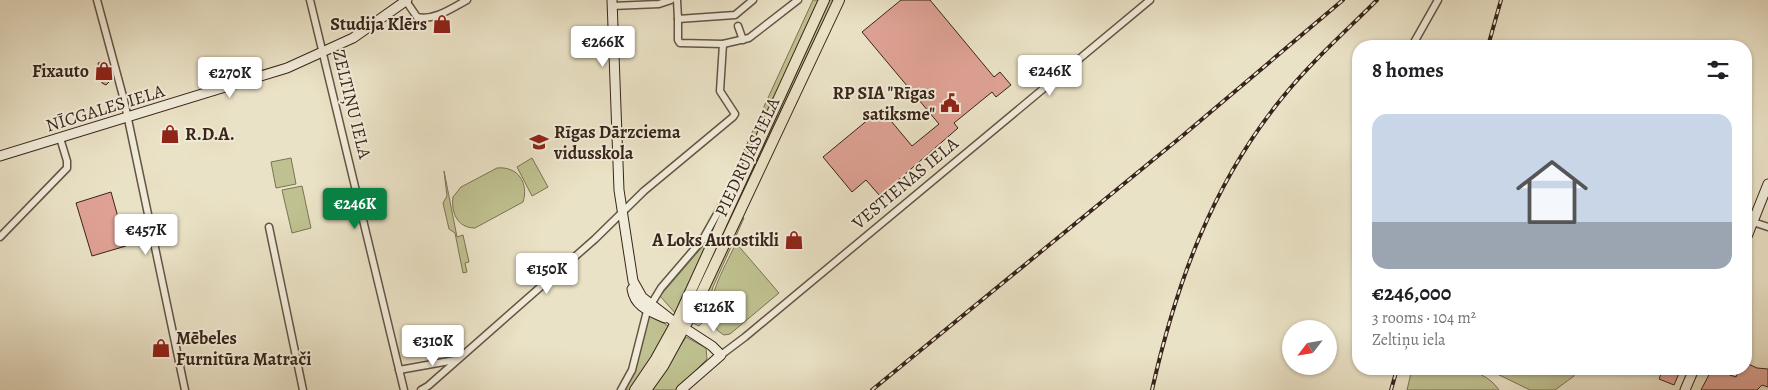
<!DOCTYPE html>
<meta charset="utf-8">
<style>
:root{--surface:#fff;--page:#f2f2f2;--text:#202124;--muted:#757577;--accent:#0b8043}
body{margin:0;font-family:Alegreya,serif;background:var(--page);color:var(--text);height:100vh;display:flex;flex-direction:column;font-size:19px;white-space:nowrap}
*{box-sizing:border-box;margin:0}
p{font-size:16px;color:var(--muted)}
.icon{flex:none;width:28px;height:28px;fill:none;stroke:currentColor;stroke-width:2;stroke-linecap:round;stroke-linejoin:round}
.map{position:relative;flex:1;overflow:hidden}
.panel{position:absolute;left:1352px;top:40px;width:400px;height:335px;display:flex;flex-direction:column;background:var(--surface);border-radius:20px;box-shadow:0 1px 4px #0004}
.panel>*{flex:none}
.needle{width:32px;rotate:239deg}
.controls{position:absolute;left:1282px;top:320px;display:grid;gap:10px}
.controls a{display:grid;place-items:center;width:55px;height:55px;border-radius:50%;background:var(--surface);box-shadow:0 1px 4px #0004;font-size:25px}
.price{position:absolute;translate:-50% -42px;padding:0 11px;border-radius:5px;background:#fff;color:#222;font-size:16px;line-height:32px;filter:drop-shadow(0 1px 2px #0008)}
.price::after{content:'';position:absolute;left:50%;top:30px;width:15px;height:11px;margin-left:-8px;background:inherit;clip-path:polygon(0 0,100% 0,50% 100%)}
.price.on{background:var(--accent);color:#fff}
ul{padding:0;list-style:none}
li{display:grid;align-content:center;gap:10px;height:265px;padding:0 20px}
li span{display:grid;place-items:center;height:155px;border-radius:15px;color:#555}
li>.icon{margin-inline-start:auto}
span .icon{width:90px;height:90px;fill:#fffc;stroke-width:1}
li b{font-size:21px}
h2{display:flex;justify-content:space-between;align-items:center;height:60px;padding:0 20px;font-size:21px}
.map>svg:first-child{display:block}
.green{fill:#bfc190;stroke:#7c7254}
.building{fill:#dfa295;stroke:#382419}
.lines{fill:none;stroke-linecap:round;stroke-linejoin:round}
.street-casing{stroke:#645444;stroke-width:9}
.secondary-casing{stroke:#382419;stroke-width:11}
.primary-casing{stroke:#382419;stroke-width:12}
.street{stroke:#f1ecda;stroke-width:6}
.secondary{stroke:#f1ecda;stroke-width:9}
.primary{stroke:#eae2c6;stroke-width:10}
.rail-casing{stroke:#382419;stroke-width:4}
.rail{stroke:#f1ecda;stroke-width:2;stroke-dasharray:5.5;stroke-linecap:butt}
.labels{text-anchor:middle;stroke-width:4;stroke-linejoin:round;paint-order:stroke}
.poi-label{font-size:18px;font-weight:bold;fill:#382419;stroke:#f1ecda;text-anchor:end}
.street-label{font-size:18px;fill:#382419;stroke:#f1ecda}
</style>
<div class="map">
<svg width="1768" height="390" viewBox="0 0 1768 390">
<rect width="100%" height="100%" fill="#eae2c6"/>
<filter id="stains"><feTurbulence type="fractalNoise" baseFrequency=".004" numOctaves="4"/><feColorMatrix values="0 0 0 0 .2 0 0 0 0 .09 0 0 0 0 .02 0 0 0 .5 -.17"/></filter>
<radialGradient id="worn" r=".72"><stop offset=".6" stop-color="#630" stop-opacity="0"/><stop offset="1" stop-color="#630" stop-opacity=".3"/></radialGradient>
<g class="green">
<polygon points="813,0 819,0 760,129 730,190 716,211"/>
<polygon points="828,0 834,0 747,183 746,182"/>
<polygon points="291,158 296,184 276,188 271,162"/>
<polygon points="532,158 548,187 532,196 517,167"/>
<path d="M 497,168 C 518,166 529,183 523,202 L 475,228 C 457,228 451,212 453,197 L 461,187 Z"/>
<polygon points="444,171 457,237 463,235 469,262 465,263 467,272 463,273 455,233 449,229 443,203 447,196"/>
<polygon points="302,186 311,228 292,233 282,190"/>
<polygon points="720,218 676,314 660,296 704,245"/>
<polygon points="741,218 744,218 713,287 703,322 699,326 693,323"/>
<path d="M 736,243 L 779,293 L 730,334 L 724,335 C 692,318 726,266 736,243 Z"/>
<polygon points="649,316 652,316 670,327 647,366 630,390 624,390 635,370"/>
<polygon points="686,337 706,348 707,359 676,390 652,390"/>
<path d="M 1412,369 C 1441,369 1480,362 1499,390 L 1407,390 Z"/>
<polygon points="1487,369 1571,369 1574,376 1555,390 1530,390"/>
</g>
<g class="building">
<polygon points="901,0 930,0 994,77 1000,72 1011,85 996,97 992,92 954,123 958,128 880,196 866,180 852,192 823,157 881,109 912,146 939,124 862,32"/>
<polygon points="105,61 110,81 106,85 102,83 98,63"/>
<polygon points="111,192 126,246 92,256 76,203"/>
<polygon points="1746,363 1757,368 1768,369 1768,387 1762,385 1757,390 1701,390 1712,369 1736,377 1739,369 1746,369"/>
<polygon points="1663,369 1681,369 1674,385 1659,379"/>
</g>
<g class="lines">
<g class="street-casing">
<g id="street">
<polyline points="97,0 124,100 185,390"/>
<polyline points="310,0 404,390"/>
<polyline points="677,0 678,19 735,15 753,0"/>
<path d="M 406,1 L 417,17 C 434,21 452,8 467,0"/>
<polyline points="612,6 659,4 671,0"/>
<polyline points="678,19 678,40 680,43 723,44 749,38 798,0"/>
<polyline points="738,26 743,40"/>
<polyline points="1412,46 1438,0"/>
<polyline points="1753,222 1768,227"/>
<polyline points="269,227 303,390"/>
<polyline points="0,237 67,168 67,161 60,138"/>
<polyline points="721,355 745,337 1150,0"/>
<polyline points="399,370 455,360"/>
<polyline points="421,390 428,386 595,239 644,191 733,117 735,114 720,91 723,44"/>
<polyline points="621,390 632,370 647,311 661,288 703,239 736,180"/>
</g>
</g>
<g class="secondary-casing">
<g id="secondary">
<polyline points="612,0 619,190 633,281 642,297 673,321"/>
<polyline points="0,156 287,68 353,38 407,0"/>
<polyline points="1746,239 1768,184"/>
<path d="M 632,289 C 635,307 649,311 665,318"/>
<polyline points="681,390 721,355 712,346 689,331"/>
<polyline points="1685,390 1694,369"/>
</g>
</g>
<g class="primary-casing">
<g id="primary">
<polyline points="635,390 656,359 676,323 824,0"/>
<polyline points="646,390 663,366 692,313 839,0"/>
</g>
</g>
<use href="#street" class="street"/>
<use href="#secondary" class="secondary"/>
<use href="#primary" class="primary"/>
<g class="rail-casing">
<g id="rail">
<polyline points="1488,46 1501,0"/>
<polyline points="872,390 1181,137 1343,0"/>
<path d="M 1152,390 C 1176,284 1212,184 1282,98 C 1310,63 1345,32 1377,0"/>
<polyline points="1391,390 1397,369"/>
</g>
</g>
<use href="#rail" class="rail"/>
</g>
<defs>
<g id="shop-bare" transform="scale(1.5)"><path d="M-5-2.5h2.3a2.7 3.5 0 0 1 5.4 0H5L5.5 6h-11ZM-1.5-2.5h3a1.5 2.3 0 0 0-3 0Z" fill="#8f2418" stroke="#f1ecda" stroke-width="2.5" paint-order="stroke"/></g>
<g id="civic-bare" transform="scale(1.5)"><path d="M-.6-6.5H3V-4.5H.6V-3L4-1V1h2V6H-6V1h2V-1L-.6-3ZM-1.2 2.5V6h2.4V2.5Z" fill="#8f2418" stroke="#f1ecda" stroke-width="2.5" paint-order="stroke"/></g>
<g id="school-bare" transform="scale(1.5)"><path d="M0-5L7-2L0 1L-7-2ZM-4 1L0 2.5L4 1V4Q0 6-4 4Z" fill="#8f2418" stroke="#f1ecda" stroke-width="2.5" paint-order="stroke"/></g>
</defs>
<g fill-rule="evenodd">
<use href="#shop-bare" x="442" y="24"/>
<use href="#shop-bare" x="104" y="71"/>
<use href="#civic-bare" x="950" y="103"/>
<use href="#shop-bare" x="170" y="134"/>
<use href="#school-bare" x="539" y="142"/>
<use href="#shop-bare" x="794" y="240"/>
<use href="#shop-bare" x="161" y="348"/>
</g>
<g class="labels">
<g class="poi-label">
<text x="427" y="30">Studija Klērs</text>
<text x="89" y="77">Fixauto</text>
<text x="935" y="99">RP SIA "Rīgas<tspan x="935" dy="21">satiksme"</tspan></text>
<text x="554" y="138" text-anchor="start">Rīgas Dārzciema<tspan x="554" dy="21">vidusskola</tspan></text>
<text x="185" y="140" text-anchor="start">R.D.A.</text>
<text x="779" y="246">A Loks Autostikli</text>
<text x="176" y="344" text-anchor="start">Mēbeles<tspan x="176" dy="21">Furnitūra Matrači</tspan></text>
</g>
<g class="street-label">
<text transform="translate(352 104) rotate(76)" y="6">ZELTIŅU IELA</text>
<text transform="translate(105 108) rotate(-17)" y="6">NĪCGALES IELA</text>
<text transform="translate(747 157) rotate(-65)" y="6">PIEDRUJAS IELA</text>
<text transform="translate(905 183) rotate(-40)" y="6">VESTIENAS IELA</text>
</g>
</g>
<rect width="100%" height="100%" filter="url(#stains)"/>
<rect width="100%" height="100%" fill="url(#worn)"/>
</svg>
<div class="controls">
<a><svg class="needle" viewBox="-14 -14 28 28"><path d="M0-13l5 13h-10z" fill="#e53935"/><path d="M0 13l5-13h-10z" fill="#757577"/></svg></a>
</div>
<b class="price" style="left:603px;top:68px">€266K</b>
<b class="price" style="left:1050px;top:97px">€246K</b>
<b class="price" style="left:230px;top:99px">€270K</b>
<b class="price on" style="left:355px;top:230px">€246K</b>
<b class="price" style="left:146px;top:256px">€457K</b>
<b class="price" style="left:547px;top:295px">€150K</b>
<b class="price" style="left:714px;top:333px">€126K</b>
<b class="price" style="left:433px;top:367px">€310K</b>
<section class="panel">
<h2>8 homes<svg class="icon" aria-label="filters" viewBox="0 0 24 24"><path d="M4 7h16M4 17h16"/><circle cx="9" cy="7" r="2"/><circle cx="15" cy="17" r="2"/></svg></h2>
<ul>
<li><span style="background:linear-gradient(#c9d6e8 70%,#9aa5b1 0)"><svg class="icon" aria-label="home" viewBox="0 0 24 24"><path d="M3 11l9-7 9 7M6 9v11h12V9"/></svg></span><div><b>€246,000</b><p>3 rooms · 104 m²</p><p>Zeltiņu iela</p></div></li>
</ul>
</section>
</div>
